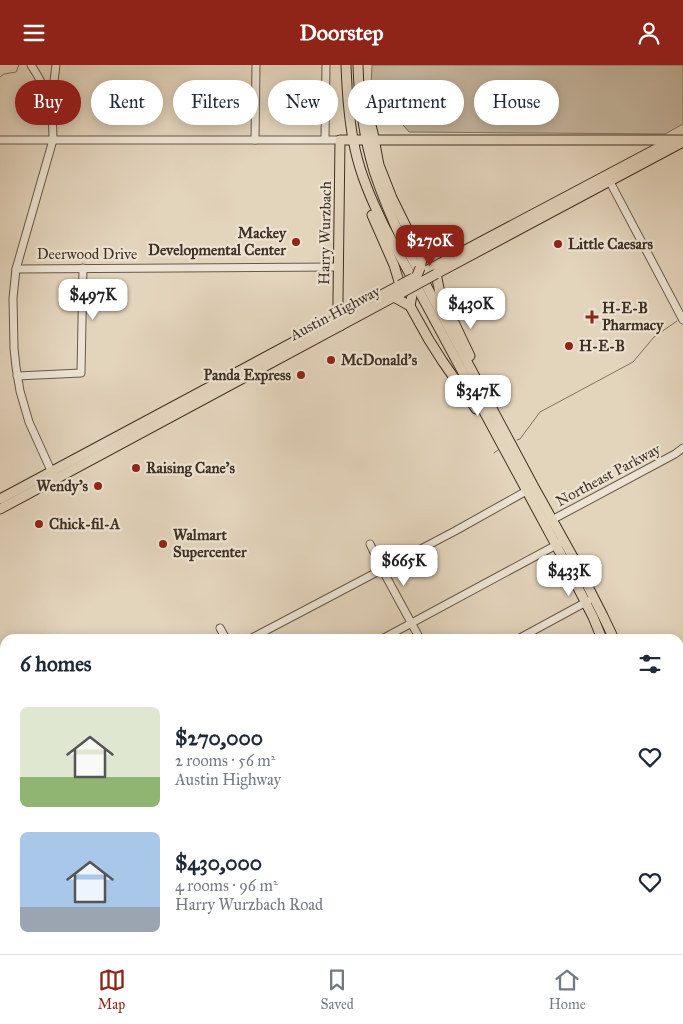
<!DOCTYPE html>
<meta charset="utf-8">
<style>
:root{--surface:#fff;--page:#f6f6f7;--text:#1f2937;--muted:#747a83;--line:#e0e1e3;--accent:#8f2418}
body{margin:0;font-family:"IM FELL Great Primer",serif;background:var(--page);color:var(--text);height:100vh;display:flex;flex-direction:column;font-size:19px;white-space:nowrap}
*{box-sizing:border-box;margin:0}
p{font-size:16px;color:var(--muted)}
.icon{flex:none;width:28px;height:28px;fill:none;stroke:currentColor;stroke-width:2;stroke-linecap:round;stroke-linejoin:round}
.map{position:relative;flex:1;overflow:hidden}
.details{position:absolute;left:0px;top:569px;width:684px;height:321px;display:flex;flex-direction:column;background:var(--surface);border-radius:15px 15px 0 0;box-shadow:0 2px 12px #0003}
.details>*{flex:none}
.guide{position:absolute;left:15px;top:15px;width:654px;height:45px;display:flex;gap:10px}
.price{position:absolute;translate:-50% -42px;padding:0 11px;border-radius:10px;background:#fff;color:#222;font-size:16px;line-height:32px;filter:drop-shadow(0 1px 2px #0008)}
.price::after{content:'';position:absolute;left:50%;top:30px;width:15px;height:11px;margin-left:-8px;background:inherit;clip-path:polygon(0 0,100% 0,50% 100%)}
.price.active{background:var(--accent);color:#fff}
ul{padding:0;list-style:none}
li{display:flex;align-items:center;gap:15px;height:125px;padding:0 20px}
li span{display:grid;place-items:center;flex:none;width:140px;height:100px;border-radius:8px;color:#555}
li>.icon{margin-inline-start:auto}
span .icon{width:60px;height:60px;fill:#fffc;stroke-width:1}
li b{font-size:21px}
h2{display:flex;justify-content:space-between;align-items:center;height:60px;padding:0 20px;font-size:21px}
.chip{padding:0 18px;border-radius:22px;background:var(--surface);box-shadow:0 2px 12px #0003;font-size:18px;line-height:45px}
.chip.active{background:var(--accent);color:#fff}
header{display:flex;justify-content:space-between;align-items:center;height:65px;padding:0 20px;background:var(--accent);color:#fff;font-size:22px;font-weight:700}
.dock{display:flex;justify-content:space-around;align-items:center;height:70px;border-top:1px solid var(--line);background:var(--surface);font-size:14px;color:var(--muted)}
.dock a{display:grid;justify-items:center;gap:2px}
.dock .active{color:var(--accent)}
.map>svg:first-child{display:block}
.green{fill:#c7b8a2;stroke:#827462}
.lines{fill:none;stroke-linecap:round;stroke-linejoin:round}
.stream{stroke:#7f715f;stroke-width:1}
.minor-casing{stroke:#675948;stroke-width:9}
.major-casing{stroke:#3e3022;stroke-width:11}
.minor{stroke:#ede3d3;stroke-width:7}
.major{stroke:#e3d4bc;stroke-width:9}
.major-bridge-casing{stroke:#3e3022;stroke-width:11;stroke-linecap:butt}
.major-bridge{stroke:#e3d4bc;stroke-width:9}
.poi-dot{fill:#8f2418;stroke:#ede3d3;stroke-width:2}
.labels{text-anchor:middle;stroke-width:4.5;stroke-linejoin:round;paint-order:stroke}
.poi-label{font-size:15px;font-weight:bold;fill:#3e3022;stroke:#ede3d3;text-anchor:start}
.street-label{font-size:15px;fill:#3e3022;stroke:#ede3d3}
</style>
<header><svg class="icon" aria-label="menu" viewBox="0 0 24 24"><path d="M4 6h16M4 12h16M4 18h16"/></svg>Doorstep<svg class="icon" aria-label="person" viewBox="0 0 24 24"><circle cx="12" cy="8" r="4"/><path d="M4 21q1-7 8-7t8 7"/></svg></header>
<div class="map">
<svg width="683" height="889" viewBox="0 0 683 889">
<rect width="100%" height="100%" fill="#e3d4bc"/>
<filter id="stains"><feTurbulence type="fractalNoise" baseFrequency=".004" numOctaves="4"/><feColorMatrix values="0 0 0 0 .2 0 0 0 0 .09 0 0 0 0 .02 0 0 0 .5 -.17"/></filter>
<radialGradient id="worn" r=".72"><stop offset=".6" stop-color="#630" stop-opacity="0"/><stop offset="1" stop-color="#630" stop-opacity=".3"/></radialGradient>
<polygon class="green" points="372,0 683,0 683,59 665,69 409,67 371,22"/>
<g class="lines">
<g class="stream">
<polyline points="0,12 4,9 16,7 19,0"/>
<polyline points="517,375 520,374 540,347 633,297 654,272 677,256"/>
<polyline points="494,388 498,385"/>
</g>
<g class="minor-casing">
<g id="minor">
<path d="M 31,0 C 49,27 53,43 53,75 L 16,204 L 13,233 L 14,283 L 16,302 L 20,326 L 29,357 L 53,410"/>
<polyline points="53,43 54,16 56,0"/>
<polyline points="325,74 326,0"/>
<polyline points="0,75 340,75"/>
<polyline points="255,75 256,0"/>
<polyline points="610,117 683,255"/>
<polyline points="16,204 339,202"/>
<polyline points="17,311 81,308 83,203"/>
<polyline points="548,457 675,389 683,383"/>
<polyline points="370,479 382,504 420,574"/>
<polyline points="220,563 226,574"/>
<polyline points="250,574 455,466 530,424"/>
<polyline points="382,574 560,478"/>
<polyline points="518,574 588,536"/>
<polyline points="0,638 5,638"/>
<polyline points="0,700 5,700"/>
<polyline points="0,761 5,761"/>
<polyline points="679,780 683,771"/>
<polyline points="0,822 5,822"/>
<polyline points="0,889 45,889"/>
<polyline points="100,889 124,888 563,886 584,885"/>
</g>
</g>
<g class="major-casing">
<g id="major">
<path d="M 346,0 C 347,28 349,57 355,84 C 361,112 373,138 385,163 L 556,480 L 593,552 L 602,574"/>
<path d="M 358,0 C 359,36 364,72 374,106 C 382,130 392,154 403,177 L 534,422 L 574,494 L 603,551 L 614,574"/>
<polyline points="366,42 373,68 379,100 392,133 422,194 420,203"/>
<polyline points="422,208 671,76"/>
<polyline points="394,232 410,241 429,275 443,297 476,344"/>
<polyline points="410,241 412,230"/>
<polyline points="340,261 338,252 338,234 340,75 683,75"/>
<polyline points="470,291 440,228 436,209 683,77"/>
<polyline points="0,434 400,220 394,200 372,150"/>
<polyline points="0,444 403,227"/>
<polyline points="679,877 683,875"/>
<polyline points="624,889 625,885"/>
<polyline points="650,889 656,885"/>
</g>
</g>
<use href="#minor" class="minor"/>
<use href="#major" class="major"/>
<g class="major-bridge-casing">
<g id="major-bridge">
<polyline points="400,220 413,213"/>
<polyline points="409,221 416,213 420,203"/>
<polyline points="403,227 436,209"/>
</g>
</g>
<use href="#major-bridge" class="major-bridge"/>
</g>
<g class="poi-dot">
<circle cx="296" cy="177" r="5"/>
<circle cx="558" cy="179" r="5"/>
<path d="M589.5 244.5h5v5h5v5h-5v5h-5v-5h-5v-5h5z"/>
<circle cx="569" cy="281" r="5"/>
<circle cx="331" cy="295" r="5"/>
<circle cx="301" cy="310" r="5"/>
<circle cx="136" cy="403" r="5"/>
<circle cx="98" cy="421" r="5"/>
<circle cx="39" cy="459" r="5"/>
<circle cx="163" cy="479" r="5"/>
</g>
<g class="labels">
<g class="poi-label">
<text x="286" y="173" text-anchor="end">Mackey<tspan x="286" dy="17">Developmental Center</tspan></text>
<text x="568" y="184">Little Caesars</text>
<text x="602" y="248">H-E-B<tspan x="602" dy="17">Pharmacy</tspan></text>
<text x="579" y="286">H-E-B</text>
<text x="341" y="300">McDonald's</text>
<text x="291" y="315" text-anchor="end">Panda Express</text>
<text x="146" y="408">Raising Cane's</text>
<text x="88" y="426" text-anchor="end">Wendy's</text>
<text x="49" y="464">Chick-fil-A</text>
<text x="173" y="475">Walmart<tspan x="173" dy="17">Supercenter</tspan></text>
</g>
<g class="street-label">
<text transform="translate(325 168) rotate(-89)" y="5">Harry Wurzbach</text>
<text x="87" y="194">Deerwood Drive</text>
<text transform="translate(335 248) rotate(-28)" y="5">Austin Highway</text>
<text transform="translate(608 410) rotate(-28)" y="5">Northeast Parkway</text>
</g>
</g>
<rect width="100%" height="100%" filter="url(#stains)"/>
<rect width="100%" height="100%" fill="url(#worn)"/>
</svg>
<b class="price active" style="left:430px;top:202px">$270K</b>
<b class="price" style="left:93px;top:256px">$497K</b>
<b class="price" style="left:471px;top:265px">$430K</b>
<b class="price" style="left:478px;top:352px">$347K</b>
<b class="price" style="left:404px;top:522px">$665K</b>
<b class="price" style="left:569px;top:532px">$433K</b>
<div class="guide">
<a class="chip active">Buy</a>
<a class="chip">Rent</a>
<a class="chip">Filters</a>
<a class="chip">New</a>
<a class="chip">Apartment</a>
<a class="chip">House</a>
</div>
<section class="details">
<h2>6 homes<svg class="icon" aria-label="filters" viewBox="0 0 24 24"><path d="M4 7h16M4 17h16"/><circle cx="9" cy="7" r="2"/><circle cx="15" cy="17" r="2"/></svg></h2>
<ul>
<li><span style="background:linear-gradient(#dfe7d0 70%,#8fb573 0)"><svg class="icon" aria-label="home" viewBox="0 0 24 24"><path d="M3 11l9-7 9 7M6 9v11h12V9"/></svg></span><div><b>$270,000</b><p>2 rooms · 56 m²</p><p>Austin Highway</p></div><svg class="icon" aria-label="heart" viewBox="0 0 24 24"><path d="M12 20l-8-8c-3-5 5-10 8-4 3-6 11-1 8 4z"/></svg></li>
<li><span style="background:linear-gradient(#a9c7e8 75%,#9aa5b1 0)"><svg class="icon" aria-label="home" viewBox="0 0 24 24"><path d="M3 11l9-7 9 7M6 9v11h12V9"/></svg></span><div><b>$430,000</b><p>4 rooms · 96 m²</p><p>Harry Wurzbach Road</p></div><svg class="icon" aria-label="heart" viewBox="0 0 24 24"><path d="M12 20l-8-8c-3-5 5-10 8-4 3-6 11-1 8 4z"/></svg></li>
</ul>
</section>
</div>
<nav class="dock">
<a class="active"><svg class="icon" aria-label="map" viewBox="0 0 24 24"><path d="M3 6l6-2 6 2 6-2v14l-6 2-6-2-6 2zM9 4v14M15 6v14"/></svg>Map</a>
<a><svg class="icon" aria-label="saved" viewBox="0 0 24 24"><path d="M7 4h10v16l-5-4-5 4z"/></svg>Saved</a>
<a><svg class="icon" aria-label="home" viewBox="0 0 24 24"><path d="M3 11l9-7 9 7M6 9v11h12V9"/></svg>Home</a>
</nav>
